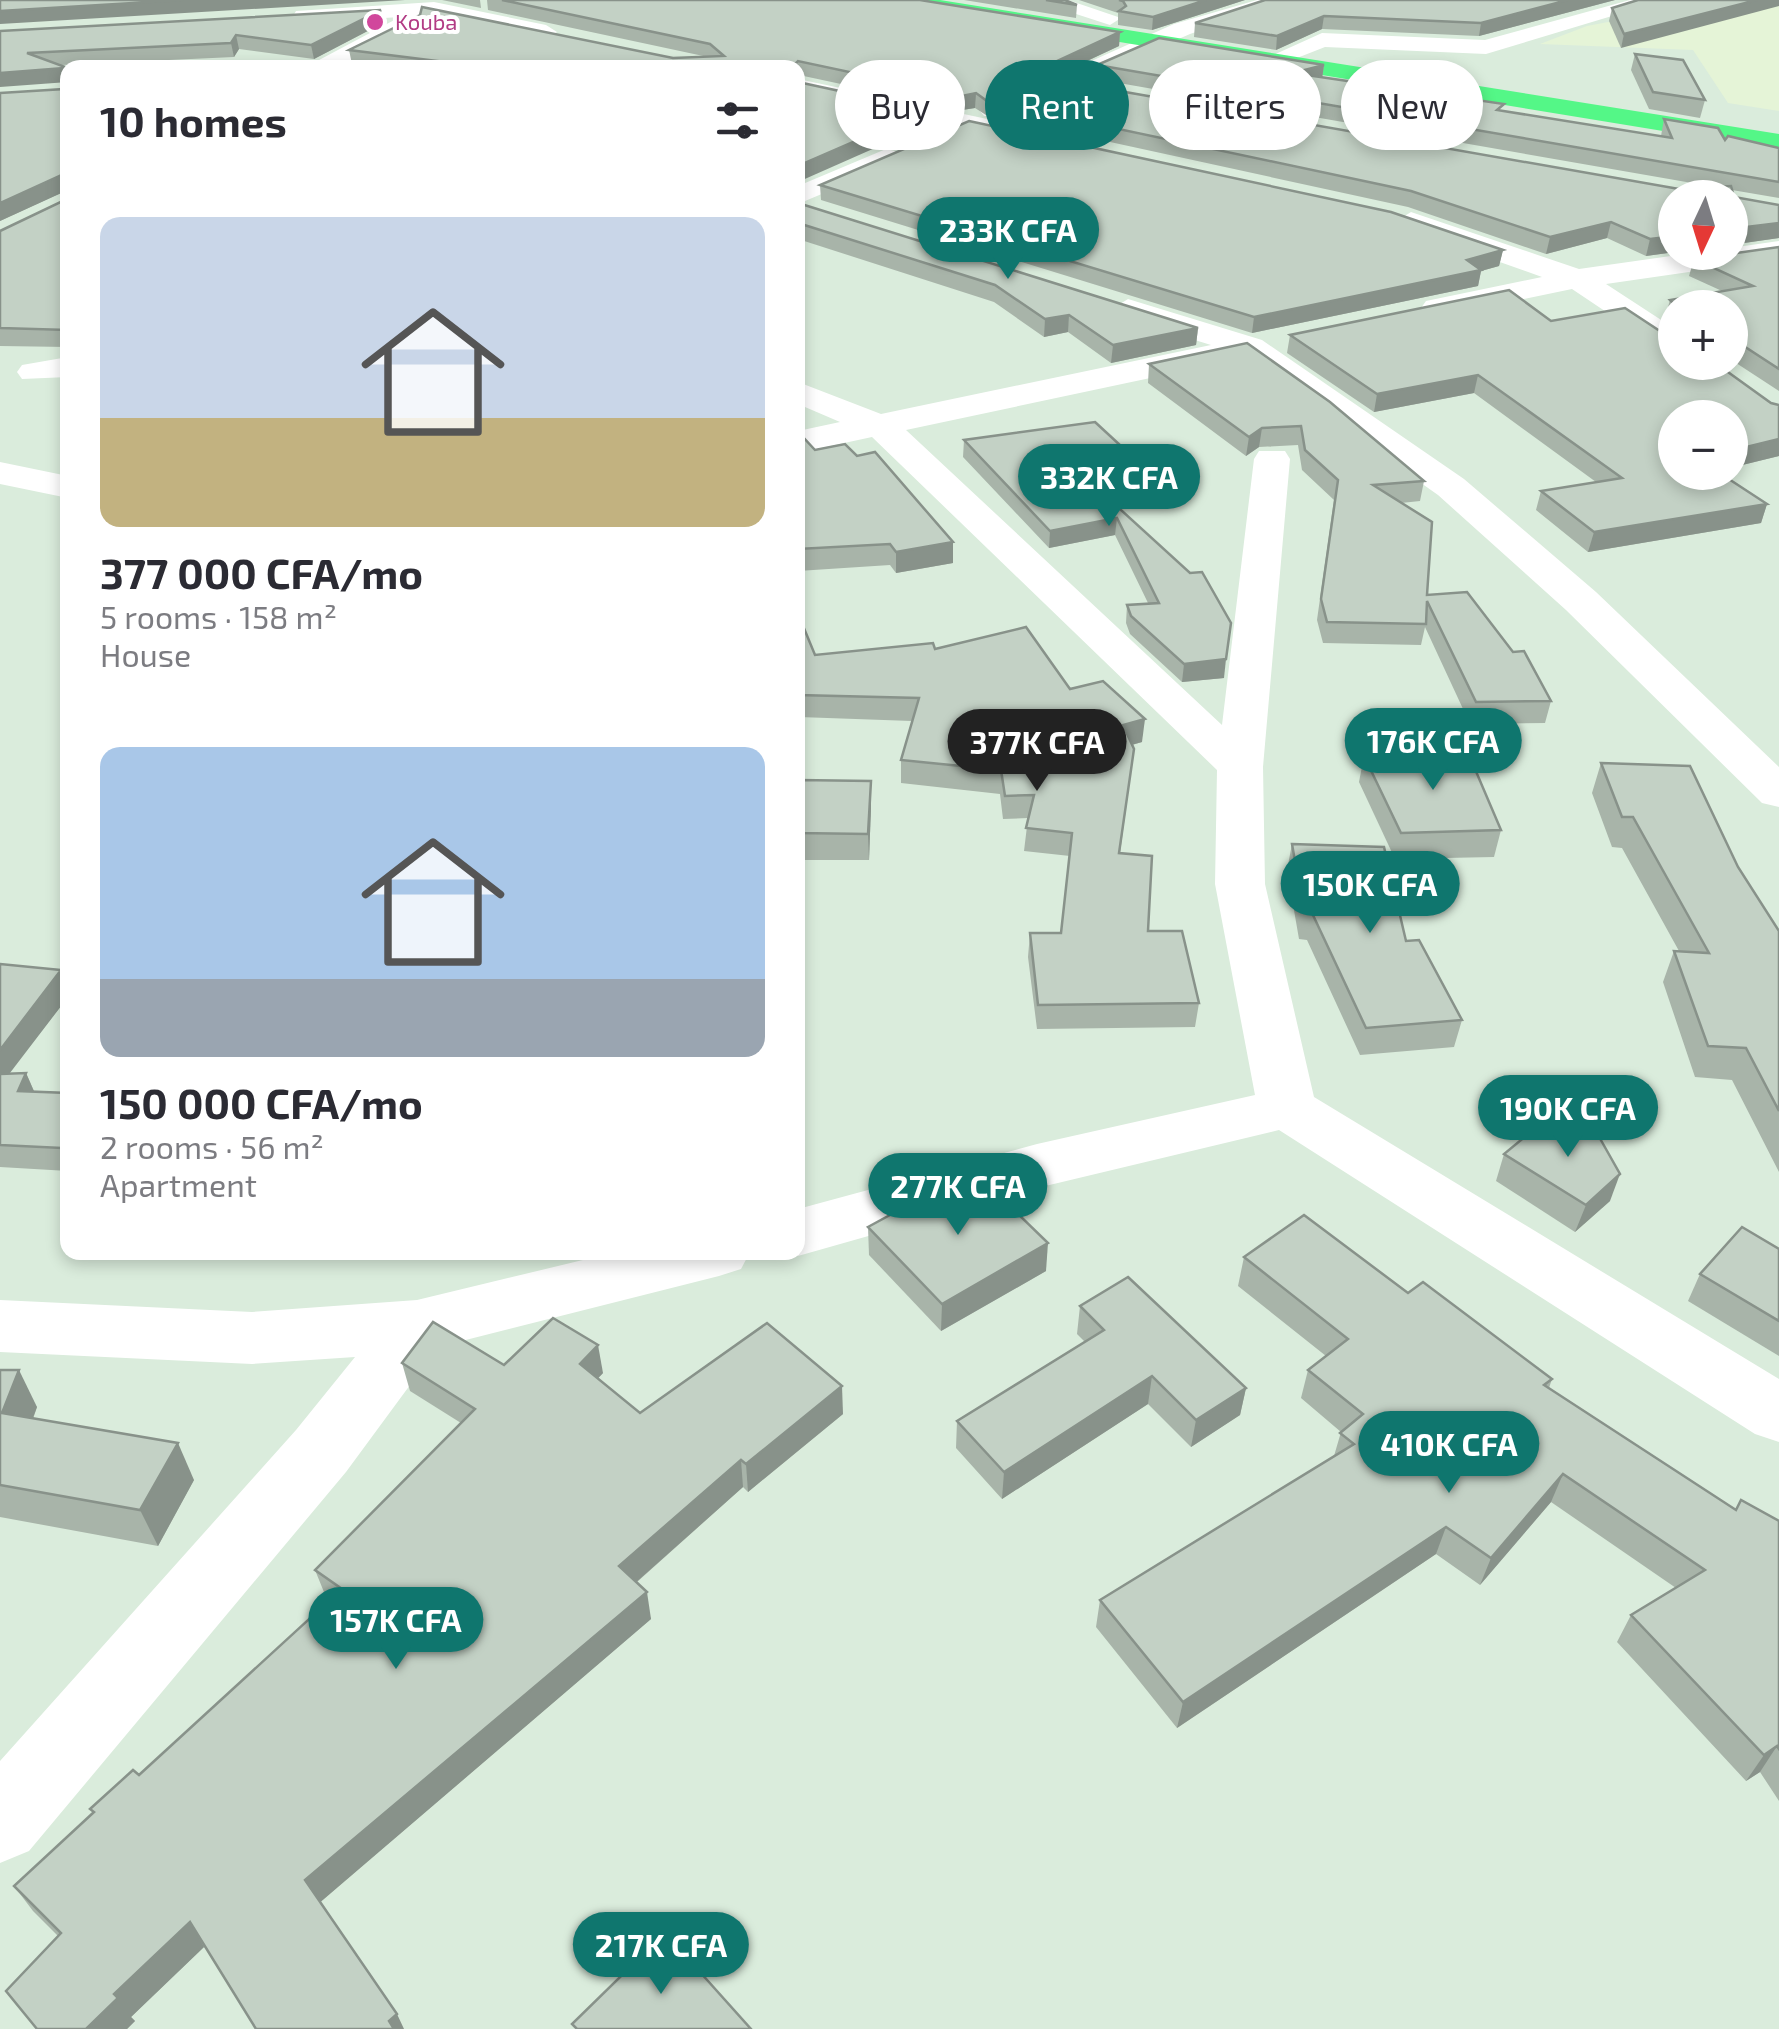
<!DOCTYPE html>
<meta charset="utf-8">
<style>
:root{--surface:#fff;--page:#f2f2f3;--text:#2b2b33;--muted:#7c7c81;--accent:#0f766e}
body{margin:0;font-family:"Exo 2",sans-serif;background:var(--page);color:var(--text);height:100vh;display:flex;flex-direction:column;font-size:38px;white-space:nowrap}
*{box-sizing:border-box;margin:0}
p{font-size:32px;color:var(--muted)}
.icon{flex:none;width:55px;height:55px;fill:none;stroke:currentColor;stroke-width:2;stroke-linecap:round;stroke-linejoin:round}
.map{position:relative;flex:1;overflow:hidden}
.side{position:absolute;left:60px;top:60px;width:745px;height:1200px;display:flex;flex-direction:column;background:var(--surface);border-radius:20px;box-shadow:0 5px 15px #0003}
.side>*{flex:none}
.guide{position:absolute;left:835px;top:60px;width:792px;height:90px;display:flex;gap:20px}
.needle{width:65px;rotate:184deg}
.buttons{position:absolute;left:1658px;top:180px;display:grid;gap:20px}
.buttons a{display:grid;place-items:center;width:90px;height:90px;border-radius:50%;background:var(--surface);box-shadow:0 5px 15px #0003;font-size:50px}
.price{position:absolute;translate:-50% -85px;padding:0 22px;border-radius:35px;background:var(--accent);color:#fff;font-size:32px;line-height:65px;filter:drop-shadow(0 2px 5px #0008)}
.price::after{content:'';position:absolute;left:50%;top:60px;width:30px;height:22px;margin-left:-15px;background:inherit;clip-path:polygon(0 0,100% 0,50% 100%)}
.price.active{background:#222;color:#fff}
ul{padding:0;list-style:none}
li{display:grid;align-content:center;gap:20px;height:530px;padding:0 40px}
li span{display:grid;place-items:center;height:310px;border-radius:20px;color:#555}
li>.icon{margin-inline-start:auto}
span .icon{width:180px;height:180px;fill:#fffc;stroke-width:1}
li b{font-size:42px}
h2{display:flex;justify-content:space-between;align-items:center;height:120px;padding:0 40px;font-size:42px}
.tag{padding:0 35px;border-radius:45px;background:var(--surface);box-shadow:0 5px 15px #0003;font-size:35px;line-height:90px}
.tag.active{background:var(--accent);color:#fff}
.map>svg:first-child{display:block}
.medical{fill:#e5f4d7}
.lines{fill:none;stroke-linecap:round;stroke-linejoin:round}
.minor{fill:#fff;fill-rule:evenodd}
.major{fill:#54f787;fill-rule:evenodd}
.wall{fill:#a8b4a9}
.shaded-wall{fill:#88928a}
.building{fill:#c3d1c5;stroke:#88928a;stroke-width:2.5}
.hotel-dot{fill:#d1479c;stroke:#fff;stroke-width:4}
.labels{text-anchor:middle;stroke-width:8;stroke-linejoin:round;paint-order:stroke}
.far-hotel-label{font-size:22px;fill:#b23c85;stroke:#fff;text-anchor:start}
</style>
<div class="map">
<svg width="1779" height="2029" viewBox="0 0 1779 2029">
<rect width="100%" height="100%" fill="#daecdc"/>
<polygon class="medical" points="1779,0 1779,111 1728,103 1693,50 1540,44 1587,26 1645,15"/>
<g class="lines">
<g class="minor">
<polygon points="1033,0 1068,0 1121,18 1110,25"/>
<polygon points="1257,0 1291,0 1190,34 1002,116 984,116 980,111 1174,24"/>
<polygon points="1630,0 1665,0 1486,54 1325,47 1274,67 1262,60 1322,33 1485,40"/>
<polygon points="434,2 546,25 557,32 546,39 420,16 420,25 335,68 304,68 400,17 304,23 293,16 296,11"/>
<polygon points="798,79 1039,130 1052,138 1039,146 798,93"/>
<polygon points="886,149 895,151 899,157 895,163 798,204 798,186"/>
<polygon points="1411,212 1579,269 1699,252 1730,252 1730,248 1779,241 1779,259 1606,284 1675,329 1675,353 1663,350 1572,289 1437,317 1426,315 1421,308 1426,301 1542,277 1401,227 1397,221"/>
<polygon points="1128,299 1262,340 1464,479 1596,592 1779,767 1779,807 1762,803 1566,610 1438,495 1238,354 1221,363 906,430 1222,725 1254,459 1259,451 1285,451 1290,459 1263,767 1265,884 1314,1097 1779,1379 1779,1442 1755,1434 1279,1130 1037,1188 798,1256 788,1252 798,1252 798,1209 1037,1144 1255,1095 1215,884 1217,770 872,437 798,453 798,431 840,422 798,404 798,382 881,414 1211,345 1117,316 1112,309"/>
<polygon points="68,357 68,377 22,379 17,372 22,365"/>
<polygon points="0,462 68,476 68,498 0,484"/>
<polygon points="616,1252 750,1252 741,1269 719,1276 438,1347 346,1472 29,1851 0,1863 0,1761 296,1430 355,1357 252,1364 0,1352 0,1300 252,1312 417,1300"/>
</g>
<polygon class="major" points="889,0 940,0 1779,134 1779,150 900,6"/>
</g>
<g class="wall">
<polygon points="442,0 480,0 481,8"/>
<polygon points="487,0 920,0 1120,32 1119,46 1053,77 1057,80 1679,189 1715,187 1096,79 1097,65 1324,65 1322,77 1503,111 1661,136 1664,119 1725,140 1779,148 1779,198 1732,190 1734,197 1779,205 1779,238 1730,245 1730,198 1675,198 1675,252 1646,256 1607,238 1546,254 1408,207 986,115 975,108 962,110 799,75 798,76 798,68 381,68 352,64 349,50 673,58 708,57 488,10"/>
<polygon points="964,0 1065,0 1077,5 1076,18"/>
<polygon points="1079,0 1245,0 1152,30 1118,25 1118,13"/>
<polygon points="1265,0 1615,0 1479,36 1322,29 1276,50 1194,37 1195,23"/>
<polygon points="1638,0 1621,48 1609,21 1612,8"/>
<polygon points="381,10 383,23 314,59 239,49 234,57 61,65 68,68 68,347 0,346 0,231 65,200 65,191 0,221 0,93 64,89 66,82 0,31"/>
<polygon points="1635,54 1705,100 1700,118 1649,109 1631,70"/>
<polygon points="820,185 1503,250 1499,266 1481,271 1478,286 1252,333 821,200"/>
<polygon points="798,203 1198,328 1196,345 1111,363 1068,332 1044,337 994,302 798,239"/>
<polygon points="1779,247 1779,391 1730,359 1730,308 1675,308 1675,326 1665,318 1670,300 1722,291 1689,276 1694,259"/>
<polygon points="1551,321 1666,335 1779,456 1730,468 1730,418 1675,472 1767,504 1761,523 1588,552 1536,510 1541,491 1596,482 1474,393 1374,412 1287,353 1290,335"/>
<polygon points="1247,343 1424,481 1420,501 1401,503 1427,595 1551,701 1545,723 1470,724 1425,627 1421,645 1323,643 1317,620 1334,500 1302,470 1298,445 1259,447 1246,456 1148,383 1149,364"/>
<polygon points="798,436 815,450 857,456 953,542 953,563 896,573 890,565 798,571"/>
<polygon points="964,440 1134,458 1133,475 1091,482 1190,573 1224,678 1182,682 1130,634 1126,623 1127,605 1148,603 1115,535 1049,548 963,457"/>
<polygon points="798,621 815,655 935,649 1070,689 1142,742 1132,745 1134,749 1131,772 1120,853 1148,931 1199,1003 1195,1027 1037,1029 1028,957 1030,933 1061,933 1070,856 1024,851 1028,818 1003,819 1000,794 901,783 901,760 912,721 799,717"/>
<polygon points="1364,756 1501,830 1494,857 1395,859 1359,782"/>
<polygon points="1601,763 1738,867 1779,931 1779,1172 1732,1080 1695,1077 1663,982 1674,951 1679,951 1622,848 1612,847 1592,793"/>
<polygon points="798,780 871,807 869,860 798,860"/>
<polygon points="1292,844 1406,941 1462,1020 1454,1047 1360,1055 1307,940 1299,939 1287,870"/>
<polygon points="0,964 68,997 9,1073 26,1073 34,1091 68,1093 68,1171 0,1167"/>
<polygon points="1504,1154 1610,1201 1575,1232 1496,1181"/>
<polygon points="868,1227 1046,1271 941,1331 869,1255"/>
<polygon points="1779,1249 1779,1356 1688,1301 1700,1274"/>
<polygon points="1244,1257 1408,1293 1552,1379 1549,1388 1736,1510 1779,1521 1779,1801 1760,1772 1746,1781 1617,1642 1631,1615 1676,1588 1551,1502 1480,1585 1436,1554 1177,1728 1096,1627 1100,1600 1334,1456 1341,1432 1301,1398 1308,1370 1326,1356 1238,1286"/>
<polygon points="1080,1306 1246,1388 1240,1415 1191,1447 1148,1404 1002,1499 956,1448 957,1421 1085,1342 1077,1334"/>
<polygon points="402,1363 504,1365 603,1373 598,1378 640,1413 843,1414 748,1492 743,1487 637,1582 651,1619 320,1902 204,1947 131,2017 135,2021 127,2029 37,2029 58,1936 33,1911 14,1886 93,1813 90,1809 139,1775 330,1600 326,1597 315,1570 461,1423 410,1391"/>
<polygon points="0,1370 37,1407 33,1419 194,1480 158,1546 0,1517"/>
</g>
<g class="shaded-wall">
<polygon points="183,0 405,0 0,24 0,11"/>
<polygon points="1206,0 1245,0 1152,30 1153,17"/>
<polygon points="1568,0 1615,0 1479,36 1481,23"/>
<polygon points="1757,0 1779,0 1779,6 1621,48 1624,34"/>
<polygon points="381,10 383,23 314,59 311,45"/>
<polygon points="1324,16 1322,29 1276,50 1277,36"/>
<polygon points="1120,32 1119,46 1042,82 1042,68"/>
<polygon points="236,35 239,49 234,57 231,43"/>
<polygon points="1324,65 1322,79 1293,73"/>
<polygon points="64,68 68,82 0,87 0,73"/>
<polygon points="976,93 975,108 962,110 962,96"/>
<polygon points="927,110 927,125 798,182 798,166"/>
<polygon points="64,174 68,190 0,221 0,203"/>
<polygon points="1611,222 1607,238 1546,254 1550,237"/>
<polygon points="1779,223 1779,238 1730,245 1730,229"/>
<polygon points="1675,236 1675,252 1646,256 1650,239"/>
<polygon points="1503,250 1499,266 1481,271 1478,286 1252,333 1254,317"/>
<polygon points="1069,315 1068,332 1044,337 1045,319"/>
<polygon points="1198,328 1196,345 1111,363 1113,345"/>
<polygon points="1478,375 1474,393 1374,412 1377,394"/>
<polygon points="1262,428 1259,447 1246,456 1249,437"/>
<polygon points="1779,439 1779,456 1730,468 1730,451"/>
<polygon points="1134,458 1133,475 1074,485 1075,468"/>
<polygon points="1767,504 1761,523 1588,552 1594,532"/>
<polygon points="1117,518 1115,535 1049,548 1050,531"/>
<polygon points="953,542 953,563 896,573 896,552"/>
<polygon points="1226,659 1224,678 1182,682 1184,664"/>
<polygon points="1145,719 1142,742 1120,748 1123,725"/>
<polygon points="871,781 871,807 869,860 868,834"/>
<polygon points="61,970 68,986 68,997 0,1086 0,1050"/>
<polygon points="26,1073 36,1096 18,1091"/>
<polygon points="68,1137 68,1162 62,1148"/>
<polygon points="1620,1174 1610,1201 1575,1232 1586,1205"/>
<polygon points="1048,1243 1046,1271 941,1331 942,1304"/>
<polygon points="598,1345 603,1373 585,1392 580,1364"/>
<polygon points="19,1370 37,1407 21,1450 2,1413"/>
<polygon points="1152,1376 1148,1404 1002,1499 1004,1472"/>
<polygon points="842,1386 843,1414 748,1492 746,1464"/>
<polygon points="1246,1388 1240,1415 1191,1447 1196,1420"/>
<polygon points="178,1443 194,1480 158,1546 140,1510"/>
<polygon points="741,1460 743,1487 624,1593 619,1566"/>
<polygon points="1563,1474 1551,1502 1480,1585 1491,1558"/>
<polygon points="1446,1527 1436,1554 1177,1728 1183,1702"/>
<polygon points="647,1592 651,1619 317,1905 305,1880"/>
<polygon points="1777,1746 1760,1772 1746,1781 1764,1755"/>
<polygon points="190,1922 204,1947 131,2017 135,2021 127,2029 86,2029 114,1994"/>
<polygon points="397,2014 404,2029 393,2029 389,2021"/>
</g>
<g class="building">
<polygon points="0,0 183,0 0,11"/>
<polygon points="502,0 920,0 1120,32 1042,68 1057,80 1679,189 1731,186 1734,197 1779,205 1779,223 1730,229 1730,198 1675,198 1675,236 1650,239 1611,222 1550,237 1411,191 987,101 976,93 962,96 798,61 794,65 794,68 430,68 445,62 349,50 420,15 422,7 673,58 724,56 710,44"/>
<polygon points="1046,0 1065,0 1077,5"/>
<polygon points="1119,0 1206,0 1153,17 1119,11 1126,6 1123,1"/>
<polygon points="1265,0 1568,0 1481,23 1324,16 1277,36 1195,23"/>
<polygon points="1638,0 1757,0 1624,34 1612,8"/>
<polygon points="381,10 311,45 236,35 231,43 27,53 68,68 68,71 64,68 0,73 0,31"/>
<polygon points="1159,38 1324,65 1293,73 1504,104 1497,110 1672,138 1664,119 1718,128 1725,140 1728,136 1779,148 1779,182 1097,65"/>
<polygon points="1635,54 1683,60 1705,100 1653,92"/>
<polygon points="68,74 68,330 0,328 0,231 65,200 64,174 0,203 0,93 64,89"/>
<polygon points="798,82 927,110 798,166"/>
<polygon points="969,121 1391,212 1503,250 1467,260 1481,270 1254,317 820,185"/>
<polygon points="798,203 1198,328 1113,345 1069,315 1045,319 995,285 798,223"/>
<polygon points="1779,247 1779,369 1736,341 1730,341 1730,308 1678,308 1670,300 1753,286 1694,259"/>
<polygon points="1509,290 1551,321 1625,308 1666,335 1675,337 1675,362 1714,362 1771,403 1779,405 1779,439 1730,451 1730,418 1675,418 1675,472 1718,472 1767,504 1594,532 1541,491 1622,478 1478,375 1377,394 1290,335"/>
<polygon points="1247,343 1330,402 1424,481 1373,485 1432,522 1427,595 1467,592 1513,652 1524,651 1551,701 1476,702 1427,601 1426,624 1327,622 1321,599 1338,480 1305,450 1301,426 1262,428 1249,437 1149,364"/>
<polygon points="1095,422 1134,458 1075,468 1190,573 1202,572 1231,623 1226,659 1184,664 1131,616 1127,605 1159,603 1117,518 1050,531 964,440"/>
<polygon points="798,436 802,436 815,450 845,444 857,456 875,452 953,542 896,552 890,544 798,549"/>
<polygon points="798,621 801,621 815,655 933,643 935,649 1026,627 1070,689 1103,681 1145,719 1123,725 1134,749 1119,853 1152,856 1148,931 1182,931 1199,1003 1038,1005 1030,933 1061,933 1072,833 1026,828 1034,795 1005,796 1001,770 901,760 919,698 798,695 801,670 798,670"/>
<polygon points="1469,755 1501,830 1401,833 1364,756"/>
<polygon points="1601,763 1690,766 1738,867 1779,931 1779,1111 1746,1048 1708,1046 1674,951 1709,953 1633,817 1622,817"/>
<polygon points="798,780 871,781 868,834 798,833"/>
<polygon points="1292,844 1384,847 1406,941 1419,940 1462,1020 1366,1028 1312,913 1304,913"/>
<polygon points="0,964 61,970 0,1050"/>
<polygon points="26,1073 18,1091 68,1093 68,1137 62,1148 0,1145 0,1074"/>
<polygon points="1589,1119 1620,1174 1586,1205 1504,1154 1544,1121 1568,1136"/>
<polygon points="983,1180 1048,1243 942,1304 868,1227 925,1196"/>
<polygon points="1304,1215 1408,1293 1423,1282 1552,1379 1544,1385 1736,1510 1741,1500 1779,1521 1779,1749 1777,1746 1764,1755 1631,1615 1705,1570 1563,1474 1491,1558 1446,1527 1183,1702 1100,1600 1354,1444 1340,1433 1363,1414 1308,1370 1348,1339 1244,1257"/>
<polygon points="1742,1227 1779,1249 1779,1321 1700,1274"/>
<polygon points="1128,1277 1246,1388 1196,1420 1152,1376 1004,1472 957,1421 1104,1330 1080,1306"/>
<polygon points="553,1318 598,1345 580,1364 640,1413 767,1323 842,1386 746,1464 741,1460 619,1566 647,1592 305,1880 397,2014 389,2021 394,2029 256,2029 190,1922 114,1994 118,1998 86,2029 37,2029 6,1991 61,1933 14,1886 94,1812 90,1809 133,1770 139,1775 342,1589 315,1570 475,1409 402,1363 433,1322 504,1365"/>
<polygon points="0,1370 19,1370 2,1413 178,1443 140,1510 0,1485"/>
<polygon points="665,1933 751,2029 577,2029 572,2024"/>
</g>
<circle class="hotel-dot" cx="375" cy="22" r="10"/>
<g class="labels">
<g class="far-hotel-label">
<text x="395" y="30">Kouba</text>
</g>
</g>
</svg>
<div class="buttons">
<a><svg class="needle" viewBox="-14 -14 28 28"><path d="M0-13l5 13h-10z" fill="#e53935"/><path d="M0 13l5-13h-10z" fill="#7c7c81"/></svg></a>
<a>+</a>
<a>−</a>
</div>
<b class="price" style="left:1008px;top:282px">233K CFA</b>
<b class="price" style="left:1109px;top:529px">332K CFA</b>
<b class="price" style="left:1433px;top:793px">176K CFA</b>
<b class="price active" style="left:1037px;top:794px">377K CFA</b>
<b class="price" style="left:1370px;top:936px">150K CFA</b>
<b class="price" style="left:1568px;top:1160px">190K CFA</b>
<b class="price" style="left:958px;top:1238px">277K CFA</b>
<b class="price" style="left:1449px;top:1496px">410K CFA</b>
<b class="price" style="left:396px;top:1672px">157K CFA</b>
<b class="price" style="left:661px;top:1997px">217K CFA</b>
<div class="guide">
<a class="tag">Buy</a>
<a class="tag active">Rent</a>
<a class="tag">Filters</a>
<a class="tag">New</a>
</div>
<section class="side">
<h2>10 homes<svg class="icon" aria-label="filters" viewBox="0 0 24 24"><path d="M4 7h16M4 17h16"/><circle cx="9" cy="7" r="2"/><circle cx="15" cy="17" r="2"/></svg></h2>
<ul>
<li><span style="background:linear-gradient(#c9d6e8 65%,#c2b280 0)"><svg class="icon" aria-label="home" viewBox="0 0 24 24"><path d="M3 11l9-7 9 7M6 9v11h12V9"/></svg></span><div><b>377 000 CFA/mo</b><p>5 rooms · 158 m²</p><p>House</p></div></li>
<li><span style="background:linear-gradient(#a9c7e8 75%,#9aa5b1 0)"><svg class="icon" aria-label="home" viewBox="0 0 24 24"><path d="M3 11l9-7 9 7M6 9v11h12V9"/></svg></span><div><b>150 000 CFA/mo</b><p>2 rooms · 56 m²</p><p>Apartment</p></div></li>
</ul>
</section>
</div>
